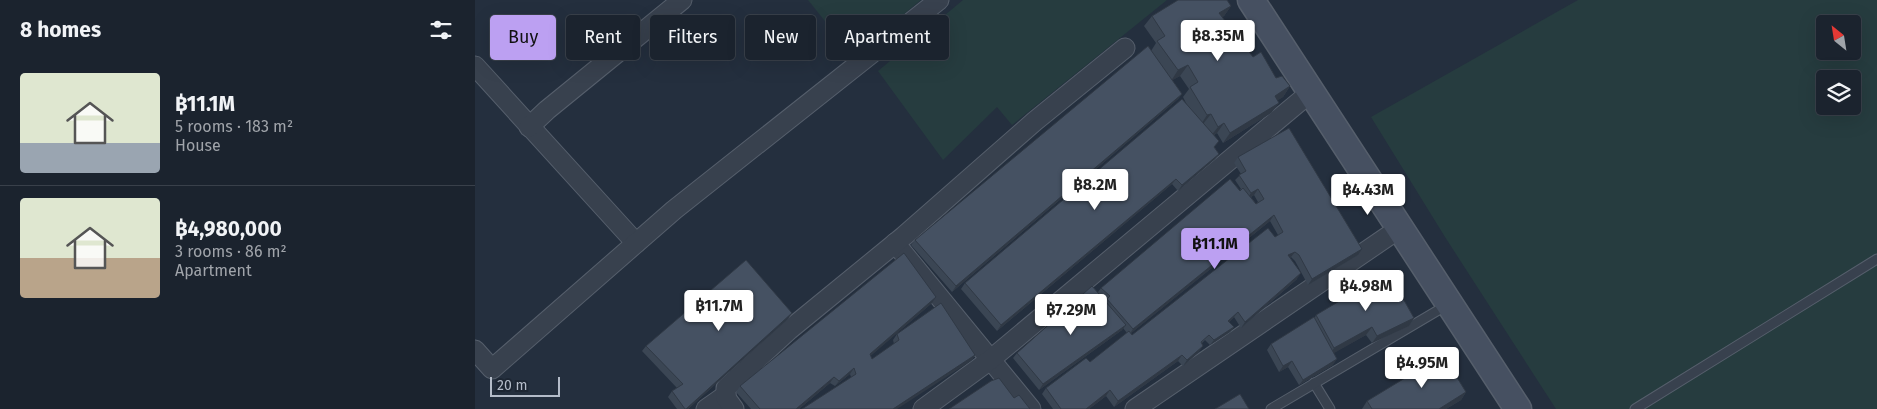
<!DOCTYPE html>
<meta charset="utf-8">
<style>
:root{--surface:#1b232e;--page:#282f3a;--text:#f1f3f6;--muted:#a0a4aa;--line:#39404a;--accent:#bca0f2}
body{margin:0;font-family:"Fira Sans",sans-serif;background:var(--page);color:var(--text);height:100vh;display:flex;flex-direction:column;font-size:19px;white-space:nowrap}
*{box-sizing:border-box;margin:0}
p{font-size:16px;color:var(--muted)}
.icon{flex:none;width:28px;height:28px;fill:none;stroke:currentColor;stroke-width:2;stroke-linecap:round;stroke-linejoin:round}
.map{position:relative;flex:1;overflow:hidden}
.drawer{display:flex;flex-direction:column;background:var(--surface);width:475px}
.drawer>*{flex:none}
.hud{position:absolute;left:15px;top:15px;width:475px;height:45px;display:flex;gap:10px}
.needle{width:32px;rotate:330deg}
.buttons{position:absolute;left:1341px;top:15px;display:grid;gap:10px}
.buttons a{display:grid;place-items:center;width:45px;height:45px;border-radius:5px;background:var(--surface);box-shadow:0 5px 20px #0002,0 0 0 1px var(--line);font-size:25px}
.scale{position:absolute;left:15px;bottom:12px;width:70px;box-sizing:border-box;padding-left:5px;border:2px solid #b4bcc9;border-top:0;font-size:14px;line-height:18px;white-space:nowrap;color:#b4bcc9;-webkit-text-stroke:4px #1d2633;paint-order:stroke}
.price{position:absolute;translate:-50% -42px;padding:0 11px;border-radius:5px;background:#fff;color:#222;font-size:16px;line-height:32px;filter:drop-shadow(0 1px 2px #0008)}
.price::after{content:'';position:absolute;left:50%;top:30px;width:15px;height:11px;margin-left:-8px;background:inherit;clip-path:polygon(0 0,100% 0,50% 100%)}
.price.on{background:var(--accent);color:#111}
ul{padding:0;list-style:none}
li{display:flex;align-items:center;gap:15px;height:125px;padding:0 20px}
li+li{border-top:1px solid var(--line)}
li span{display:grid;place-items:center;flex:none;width:140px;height:100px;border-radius:5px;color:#555}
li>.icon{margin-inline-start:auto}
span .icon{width:60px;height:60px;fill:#fffc;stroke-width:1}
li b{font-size:21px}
h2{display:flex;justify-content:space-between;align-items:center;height:60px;padding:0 20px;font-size:21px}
.tag{padding:0 18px;border-radius:5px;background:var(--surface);box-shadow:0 5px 20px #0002,0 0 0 1px var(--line);font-size:18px;line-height:45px}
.tag.on{background:var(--accent);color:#111}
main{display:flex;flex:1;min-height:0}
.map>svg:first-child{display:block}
.green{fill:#263c3f;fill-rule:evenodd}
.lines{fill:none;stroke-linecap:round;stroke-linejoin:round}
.lane-casing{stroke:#565f6c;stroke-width:11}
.street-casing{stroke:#565f6c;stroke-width:21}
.secondary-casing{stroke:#565f6c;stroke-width:29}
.lane{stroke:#38414e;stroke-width:9}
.street{stroke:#38414e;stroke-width:19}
.secondary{stroke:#465061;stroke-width:26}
.wall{fill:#3b4654;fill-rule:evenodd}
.shaded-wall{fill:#303945}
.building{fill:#455162;stroke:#303945}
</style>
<main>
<section class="drawer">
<h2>8 homes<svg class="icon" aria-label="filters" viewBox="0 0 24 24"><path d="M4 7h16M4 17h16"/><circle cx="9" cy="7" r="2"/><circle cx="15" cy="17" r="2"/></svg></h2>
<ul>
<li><span style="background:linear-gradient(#dfe7d0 70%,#9aa5b1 0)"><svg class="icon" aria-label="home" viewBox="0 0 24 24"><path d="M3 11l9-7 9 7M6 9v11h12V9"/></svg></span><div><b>฿11.1M</b><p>5 rooms · 183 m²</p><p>House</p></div></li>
<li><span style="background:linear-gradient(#dfe7d0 60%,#b9a48a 0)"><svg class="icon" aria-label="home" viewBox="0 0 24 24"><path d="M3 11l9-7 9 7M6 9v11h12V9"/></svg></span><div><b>฿4,980,000</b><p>3 rooms · 86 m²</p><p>Apartment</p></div></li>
</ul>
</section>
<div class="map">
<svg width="1402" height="409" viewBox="0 0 1402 409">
<rect width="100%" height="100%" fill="#242f3e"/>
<g class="green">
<polygon points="333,0 446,0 378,56"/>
<polygon points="488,0 692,0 537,125 522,107 468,160 403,71"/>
<path d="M 1103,0 L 1402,0 L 1402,409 L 1081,409 L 970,237 L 896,117 ZM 1350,24 L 1378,24 L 1378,51 L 1350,51 ZM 1350,79 L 1378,79 L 1378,106 L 1350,106 Z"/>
</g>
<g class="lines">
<g class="lane-casing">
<g id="lane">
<polyline points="839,383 855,409"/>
<polyline points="796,409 972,305"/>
<polyline points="1160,409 1402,259"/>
</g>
</g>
<g class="street-casing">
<g id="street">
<polyline points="0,66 161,243"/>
<polyline points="54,127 72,110 207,0"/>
<polyline points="420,243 556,409"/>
<polyline points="0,350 17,369 199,210 464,0"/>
<polyline points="231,409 251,395"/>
<polyline points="259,409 251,398 251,388 314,330 429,236 560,121 650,48"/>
<polyline points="448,409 515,360 836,92"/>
<polyline points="660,409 925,228"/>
</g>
</g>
<g class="secondary-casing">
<polyline id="secondary" points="776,0 1043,409"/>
</g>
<use href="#lane" class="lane"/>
<use href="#street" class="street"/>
<use href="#secondary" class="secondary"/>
</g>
<g class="wall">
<polygon points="756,6 749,16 747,17 778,57 801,78 815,86 808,97 802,100 804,103 796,113 748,143 742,133 739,135 740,148 744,154 740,159 703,191 697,184 522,331 486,289 490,283 713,107 708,97 714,89 705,76 697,80 707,94 703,99 477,292 436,245 440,240 676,51 681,43 669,26 677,16"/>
<path d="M 763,157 L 883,255 L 833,285 L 820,261 L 816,257 L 815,258 L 822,279 L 766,328 L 759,317 L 754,322 L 759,327 L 755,332 L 735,345 L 730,340 L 727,343 L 724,352 L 708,366 L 703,361 L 639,407 L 631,396 L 614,409 L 578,409 L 567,394 L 571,388 L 615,362 L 652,333 L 648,328 L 647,330 L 564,390 L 538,358 L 542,353 L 623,292 L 626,288 L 766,189 L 760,180 L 766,174 L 759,163 ZM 779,195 L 783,202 L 781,204 L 776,197 ZM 795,221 L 803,235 L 657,335 L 656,333 Z"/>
<polygon points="461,297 457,303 395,356 397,359 419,344 418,340 422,334 500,355 496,361 376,377 375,374 360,386 355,383 324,409 276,409 261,392 265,386"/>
<polygon points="841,315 939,318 934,326 897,343 891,335 858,353 858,365 824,385 813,367 804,372 792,350 796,344 840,317"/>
<polygon points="313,319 213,409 202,409 193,397 197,391 202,388 167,351 171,346"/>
<polygon points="991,392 986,400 971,409 887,409 892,401"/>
</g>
<g class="shaded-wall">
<polygon points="756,6 749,16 737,23 744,13"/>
<polygon points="713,65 705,76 696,81 703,70"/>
<polygon points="815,86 808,97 793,107 800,96"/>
<polygon points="707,94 703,99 477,292 481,286"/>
<polygon points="804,103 796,113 748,143 755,133"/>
<polygon points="736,114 728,124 725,126 732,115"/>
<polygon points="749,123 742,133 735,137 743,127"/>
<polygon points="744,154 740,159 703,191 707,185"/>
<polygon points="701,179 697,184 522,331 526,325"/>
<polygon points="783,189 779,195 772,199 776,193"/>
<polygon points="799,215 795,221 654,335 658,329"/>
<polygon points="887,249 883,255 833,285 837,279"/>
<polygon points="820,252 816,257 809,261 813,255"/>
<polygon points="826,273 822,279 766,328 770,322"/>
<polygon points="461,297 457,303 391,360 395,354"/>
<polygon points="763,312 759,317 749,327 753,321"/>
<polygon points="317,313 313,319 213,409 211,409"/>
<polygon points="939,318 934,326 897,343 902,336"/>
<polygon points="651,325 647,330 564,390 568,384"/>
<polygon points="759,327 755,332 735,345 739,340"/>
<polygon points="897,327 891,335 854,356 859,348"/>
<polygon points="728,346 724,352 708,366 712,360"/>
<polygon points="500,355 496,361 422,409 418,409"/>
<polygon points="707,355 703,361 639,407 643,401"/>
<polygon points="862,359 858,365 824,385 828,380"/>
<polygon points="817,361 813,367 804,372 808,366"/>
<polygon points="379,368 375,374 360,386 364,381"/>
<polygon points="359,377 355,383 324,409 321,409"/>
<polygon points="635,390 631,396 614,409 611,409"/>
<polygon points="991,392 986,400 971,409 964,409"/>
</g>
<g class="building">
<polygon points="703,0 752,0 756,6 744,13 778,57 786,52 801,78 807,76 815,86 800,96 804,103 755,133 749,123 743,127 736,114 732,115 715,87 723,82 713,65 703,70 682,41 690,36 677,16"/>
<polygon points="673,46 707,94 481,286 440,240"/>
<polygon points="707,99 744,141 739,147 744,154 707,185 701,179 526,325 490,283"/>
<polygon points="814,128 887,249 837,279 824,255 820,252 813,255 826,273 770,322 763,312 753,321 759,327 739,340 734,335 726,342 728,346 712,360 707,355 643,401 635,390 611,409 586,409 571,388 611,358 615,362 654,331 657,335 793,228 800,237 808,232 799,215 658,329 632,299 635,296 626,288 755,179 765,191 768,188 781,204 789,199 783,189 776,193 764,175 771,171 763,157"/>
<polygon points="429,253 461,297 395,354 397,359 424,340 422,334 466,303 500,355 418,409 327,409 381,374 379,368 364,381 359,377 321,409 285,409 265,386"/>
<polygon points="271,260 317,313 211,409 210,409 197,391 208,384 171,346"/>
<polygon points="913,272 939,318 902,336 897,327 859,348 841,315"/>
<polygon points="617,286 651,325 568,384 542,353"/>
<polygon points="839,317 862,359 828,380 817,361 808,366 796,344"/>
<polygon points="968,355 991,392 964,409 897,409 892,401"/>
<polygon points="524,378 539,398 544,395 555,409 474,409 516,381"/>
<polygon points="765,394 774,409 740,409"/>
</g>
</svg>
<div class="buttons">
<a><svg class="needle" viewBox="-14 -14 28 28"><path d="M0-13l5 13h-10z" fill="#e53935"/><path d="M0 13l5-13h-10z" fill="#a0a4aa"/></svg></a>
<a><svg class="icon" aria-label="layers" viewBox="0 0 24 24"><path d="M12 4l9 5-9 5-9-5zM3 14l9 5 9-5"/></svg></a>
</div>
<div class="scale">20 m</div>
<b class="price" style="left:743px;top:62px">฿8.35M</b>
<b class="price" style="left:620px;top:211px">฿8.2M</b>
<b class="price" style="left:893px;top:216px">฿4.43M</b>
<b class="price on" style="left:740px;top:270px">฿11.1M</b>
<b class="price" style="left:891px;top:312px">฿4.98M</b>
<b class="price" style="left:244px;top:332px">฿11.7M</b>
<b class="price" style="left:596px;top:336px">฿7.29M</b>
<b class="price" style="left:947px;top:389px">฿4.95M</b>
<div class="hud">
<a class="tag on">Buy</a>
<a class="tag">Rent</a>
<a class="tag">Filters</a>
<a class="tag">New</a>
<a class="tag">Apartment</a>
</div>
</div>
</main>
